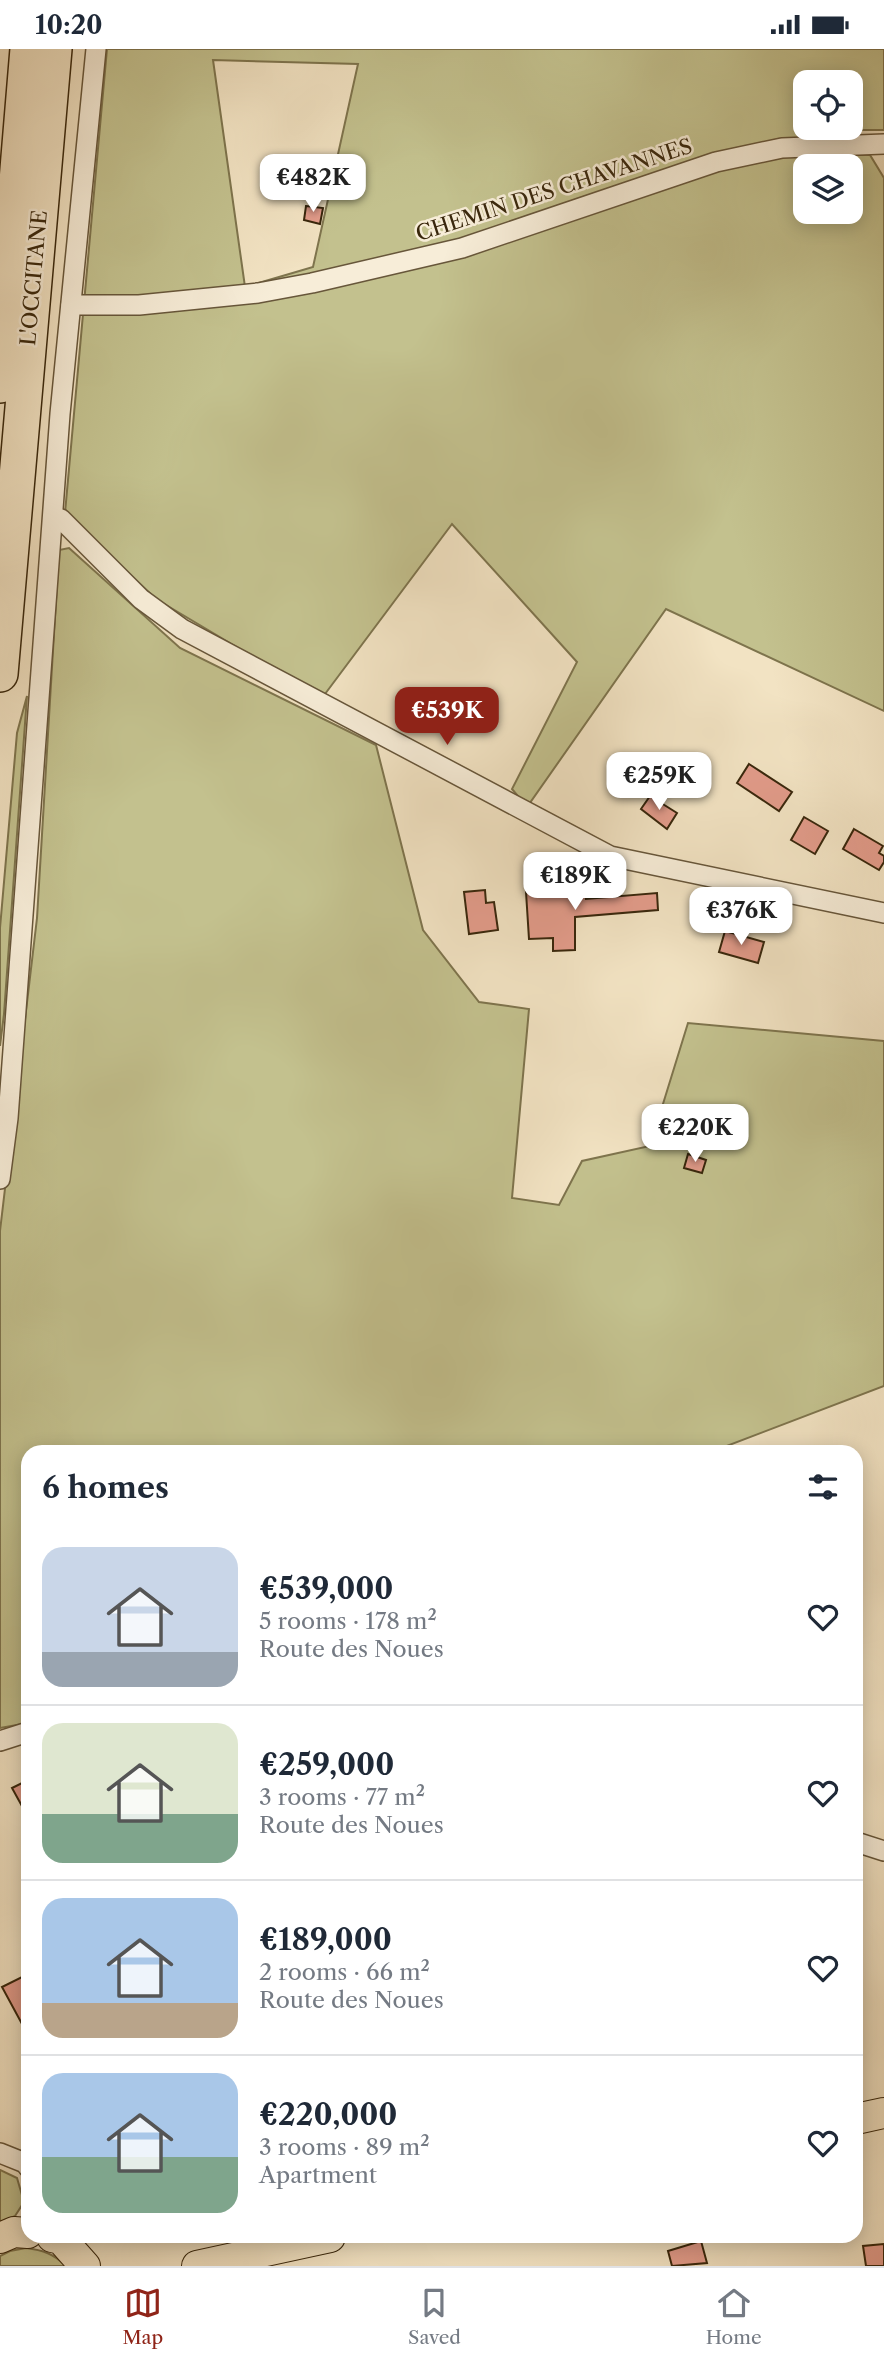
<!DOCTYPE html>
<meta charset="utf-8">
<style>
:root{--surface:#fff;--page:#f2f2f3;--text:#1f2937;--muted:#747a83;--line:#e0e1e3;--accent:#8f2418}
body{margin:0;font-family:"Libre Caslon Text",serif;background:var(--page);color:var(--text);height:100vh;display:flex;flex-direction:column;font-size:26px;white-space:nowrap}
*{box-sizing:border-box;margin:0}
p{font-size:23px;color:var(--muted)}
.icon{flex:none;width:38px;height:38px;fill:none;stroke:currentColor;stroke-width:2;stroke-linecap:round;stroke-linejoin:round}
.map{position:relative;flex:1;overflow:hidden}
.drawer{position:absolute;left:21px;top:1396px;width:842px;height:798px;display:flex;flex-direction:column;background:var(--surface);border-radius:21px;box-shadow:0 4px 18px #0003}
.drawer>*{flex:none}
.controls{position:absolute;left:793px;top:21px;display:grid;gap:14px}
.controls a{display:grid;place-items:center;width:70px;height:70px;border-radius:14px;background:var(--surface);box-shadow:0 4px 18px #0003;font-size:35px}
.price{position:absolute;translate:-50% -60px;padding:0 16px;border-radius:14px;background:#fff;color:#222;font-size:23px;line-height:46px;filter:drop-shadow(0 2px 4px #0008)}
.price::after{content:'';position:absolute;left:50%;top:42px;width:21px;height:16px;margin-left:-10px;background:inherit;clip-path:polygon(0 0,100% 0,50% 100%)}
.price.active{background:var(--accent);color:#fff}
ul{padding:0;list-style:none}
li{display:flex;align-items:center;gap:21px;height:175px;padding:0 21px}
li+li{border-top:2px solid var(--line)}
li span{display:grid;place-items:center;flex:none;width:196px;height:140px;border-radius:21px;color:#555}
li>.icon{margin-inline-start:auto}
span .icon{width:84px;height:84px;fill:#fffc;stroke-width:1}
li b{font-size:30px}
h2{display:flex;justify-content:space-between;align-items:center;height:84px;padding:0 21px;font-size:30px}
.status{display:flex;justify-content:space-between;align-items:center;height:49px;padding:0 35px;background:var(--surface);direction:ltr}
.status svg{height:19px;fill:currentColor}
.tab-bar{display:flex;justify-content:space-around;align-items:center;height:98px;border-top:2px solid var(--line);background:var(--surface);font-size:19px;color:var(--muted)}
.tab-bar a{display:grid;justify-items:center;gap:4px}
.tab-bar .active{color:var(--accent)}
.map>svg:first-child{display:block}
.green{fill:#c3c18e;stroke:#7e744d;stroke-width:2;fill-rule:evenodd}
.building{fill:#e39c8b;stroke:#39270c;stroke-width:2}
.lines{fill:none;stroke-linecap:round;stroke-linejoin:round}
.street-casing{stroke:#67563a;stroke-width:22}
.primary-casing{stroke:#39270c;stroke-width:32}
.highway-casing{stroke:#39270c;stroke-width:38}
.street{stroke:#f7edd8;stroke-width:19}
.primary{stroke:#f2e3c3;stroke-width:30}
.highway{stroke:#f2e3c3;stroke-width:35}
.labels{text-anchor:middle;stroke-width:5;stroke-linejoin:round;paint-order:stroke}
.street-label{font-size:21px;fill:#39270c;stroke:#f7edd8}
</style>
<div class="status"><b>10:20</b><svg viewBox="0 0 49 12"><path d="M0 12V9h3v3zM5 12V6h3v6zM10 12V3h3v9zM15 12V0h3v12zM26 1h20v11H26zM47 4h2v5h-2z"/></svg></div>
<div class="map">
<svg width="884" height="2217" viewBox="0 0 884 2217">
<rect width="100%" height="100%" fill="#f2e3c3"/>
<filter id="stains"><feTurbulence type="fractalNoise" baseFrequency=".00286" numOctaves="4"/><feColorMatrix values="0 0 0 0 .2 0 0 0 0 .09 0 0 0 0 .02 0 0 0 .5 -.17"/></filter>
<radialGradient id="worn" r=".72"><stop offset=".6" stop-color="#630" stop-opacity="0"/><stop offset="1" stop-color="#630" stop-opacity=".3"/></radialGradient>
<g class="green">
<path d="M 107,0 L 884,0 L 884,81 L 850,81 L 841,104 L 870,106 L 884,129 L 884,662 L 666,560 L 527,758 L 512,740 L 577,613 L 452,475 L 322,649 L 156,550 L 65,464 ZM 213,11 L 358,15 L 313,218 L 245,238 ZM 805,33 L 850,33 L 850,79 L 805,79 ZM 805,117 L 850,117 L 850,163 L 805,163 Z"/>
<polygon points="69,499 180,599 376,696 423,881 479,953 529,960 512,1149 559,1156 582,1112 650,1097 688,974 884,992 884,1337 711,1403 28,1404 28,1674 0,1679 0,1182 37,869 59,501"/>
<polygon points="27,647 4,965 0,997 0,879 17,684"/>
<polygon points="0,2121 17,2129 24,2153 15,2167 0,2174"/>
<path d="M 26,2199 C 43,2201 54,2205 66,2217 L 0,2217 L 0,2207 L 10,2202 Z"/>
</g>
<g class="building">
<polygon points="306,157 323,159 320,175 304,171"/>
<polygon points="749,715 792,743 779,762 737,734"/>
<polygon points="650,747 677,764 667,780 641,760"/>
<polygon points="804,768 828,782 815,805 791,791"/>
<polygon points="854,780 883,797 879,804 884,807 884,813 879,821 843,800"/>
<polygon points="585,836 586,850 657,844 658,861 575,868 575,901 553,902 553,889 529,890 526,843"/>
<polygon points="485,841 486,854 494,853 498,881 469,885 464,843"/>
<polygon points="725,882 764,893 758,914 719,903"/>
<polygon points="688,1105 706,1111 702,1124 684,1119"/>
<polygon points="28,1731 28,1768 12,1739"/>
<polygon points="24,1927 28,1935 28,1986 2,1938"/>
<polygon points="701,2192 707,2214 672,2217 668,2202"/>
<polygon points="884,2195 884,2217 866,2217 863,2197"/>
</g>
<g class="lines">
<g class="street-casing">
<g id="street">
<polyline points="71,256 139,256 258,244 312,234 462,199 716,113 782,99 884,95"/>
<polyline points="54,469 61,470 141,550 182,580 610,807 884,864"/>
<polyline points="0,1130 8,1069 60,365 96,0"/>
<polyline points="0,1692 28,1683"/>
<polyline points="856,1793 884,1802"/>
<polyline points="0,2104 25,2114 28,2118"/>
</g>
</g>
<g class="primary-casing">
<g id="primary">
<polyline points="856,2070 884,2064"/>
<polyline points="52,2188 61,2190 85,2217"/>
<polyline points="0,2189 14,2183 28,2184"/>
<polyline points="197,2217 330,2188"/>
</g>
</g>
<g class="highway-casing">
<g id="highway">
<polyline points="0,336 28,0"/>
<polyline points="0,625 54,0"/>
</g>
</g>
<use href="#street" class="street"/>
<use href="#primary" class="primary"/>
<use href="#highway" class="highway"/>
</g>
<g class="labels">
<g class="street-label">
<text transform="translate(554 141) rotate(-18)" y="7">CHEMIN DES CHAVANNES</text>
<text transform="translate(34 229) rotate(-85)" y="7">L'OCCITANE</text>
</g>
</g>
<rect width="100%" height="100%" filter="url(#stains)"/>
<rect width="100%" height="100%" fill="url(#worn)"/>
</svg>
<div class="controls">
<a><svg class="icon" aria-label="locate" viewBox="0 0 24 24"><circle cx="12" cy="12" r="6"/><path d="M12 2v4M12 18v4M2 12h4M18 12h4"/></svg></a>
<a><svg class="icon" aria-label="layers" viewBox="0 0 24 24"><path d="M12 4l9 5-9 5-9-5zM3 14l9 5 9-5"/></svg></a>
</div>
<b class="price" style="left:313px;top:165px">€482K</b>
<b class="price active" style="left:447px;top:698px">€539K</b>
<b class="price" style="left:659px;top:763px">€259K</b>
<b class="price" style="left:575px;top:863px">€189K</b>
<b class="price" style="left:741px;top:898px">€376K</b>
<b class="price" style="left:695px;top:1115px">€220K</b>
<section class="drawer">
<h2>6 homes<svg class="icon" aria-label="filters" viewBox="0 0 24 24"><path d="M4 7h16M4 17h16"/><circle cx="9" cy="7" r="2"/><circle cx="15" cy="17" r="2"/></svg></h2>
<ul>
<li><span style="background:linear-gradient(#c9d6e8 75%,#9aa5b1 0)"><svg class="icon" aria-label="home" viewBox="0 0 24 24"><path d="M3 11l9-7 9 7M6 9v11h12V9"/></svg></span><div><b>€539,000</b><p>5 rooms · 178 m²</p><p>Route des Noues</p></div><svg class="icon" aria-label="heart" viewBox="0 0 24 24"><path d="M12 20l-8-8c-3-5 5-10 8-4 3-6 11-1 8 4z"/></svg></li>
<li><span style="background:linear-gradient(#dfe7d0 65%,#7fa58c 0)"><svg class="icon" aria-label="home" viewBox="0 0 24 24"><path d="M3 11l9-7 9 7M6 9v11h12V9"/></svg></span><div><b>€259,000</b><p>3 rooms · 77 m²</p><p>Route des Noues</p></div><svg class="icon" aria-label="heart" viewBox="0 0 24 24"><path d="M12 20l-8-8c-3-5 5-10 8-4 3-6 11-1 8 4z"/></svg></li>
<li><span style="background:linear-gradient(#a9c7e8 75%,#b9a48a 0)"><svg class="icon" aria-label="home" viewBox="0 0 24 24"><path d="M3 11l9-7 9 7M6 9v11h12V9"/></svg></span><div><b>€189,000</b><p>2 rooms · 66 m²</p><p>Route des Noues</p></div><svg class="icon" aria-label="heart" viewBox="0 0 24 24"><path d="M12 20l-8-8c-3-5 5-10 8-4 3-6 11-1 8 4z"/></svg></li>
<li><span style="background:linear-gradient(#a9c7e8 60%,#7fa58c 0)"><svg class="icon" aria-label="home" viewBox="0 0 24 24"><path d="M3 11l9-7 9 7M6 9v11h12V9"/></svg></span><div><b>€220,000</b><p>3 rooms · 89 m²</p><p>Apartment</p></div><svg class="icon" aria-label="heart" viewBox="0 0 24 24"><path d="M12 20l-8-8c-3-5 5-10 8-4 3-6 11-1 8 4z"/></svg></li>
</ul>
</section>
</div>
<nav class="tab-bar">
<a class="active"><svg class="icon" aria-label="map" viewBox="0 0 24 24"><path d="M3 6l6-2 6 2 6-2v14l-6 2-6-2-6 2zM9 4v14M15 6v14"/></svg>Map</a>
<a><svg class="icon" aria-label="saved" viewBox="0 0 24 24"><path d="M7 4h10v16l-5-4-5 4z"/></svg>Saved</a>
<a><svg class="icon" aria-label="home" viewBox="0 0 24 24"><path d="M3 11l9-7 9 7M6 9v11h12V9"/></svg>Home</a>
</nav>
